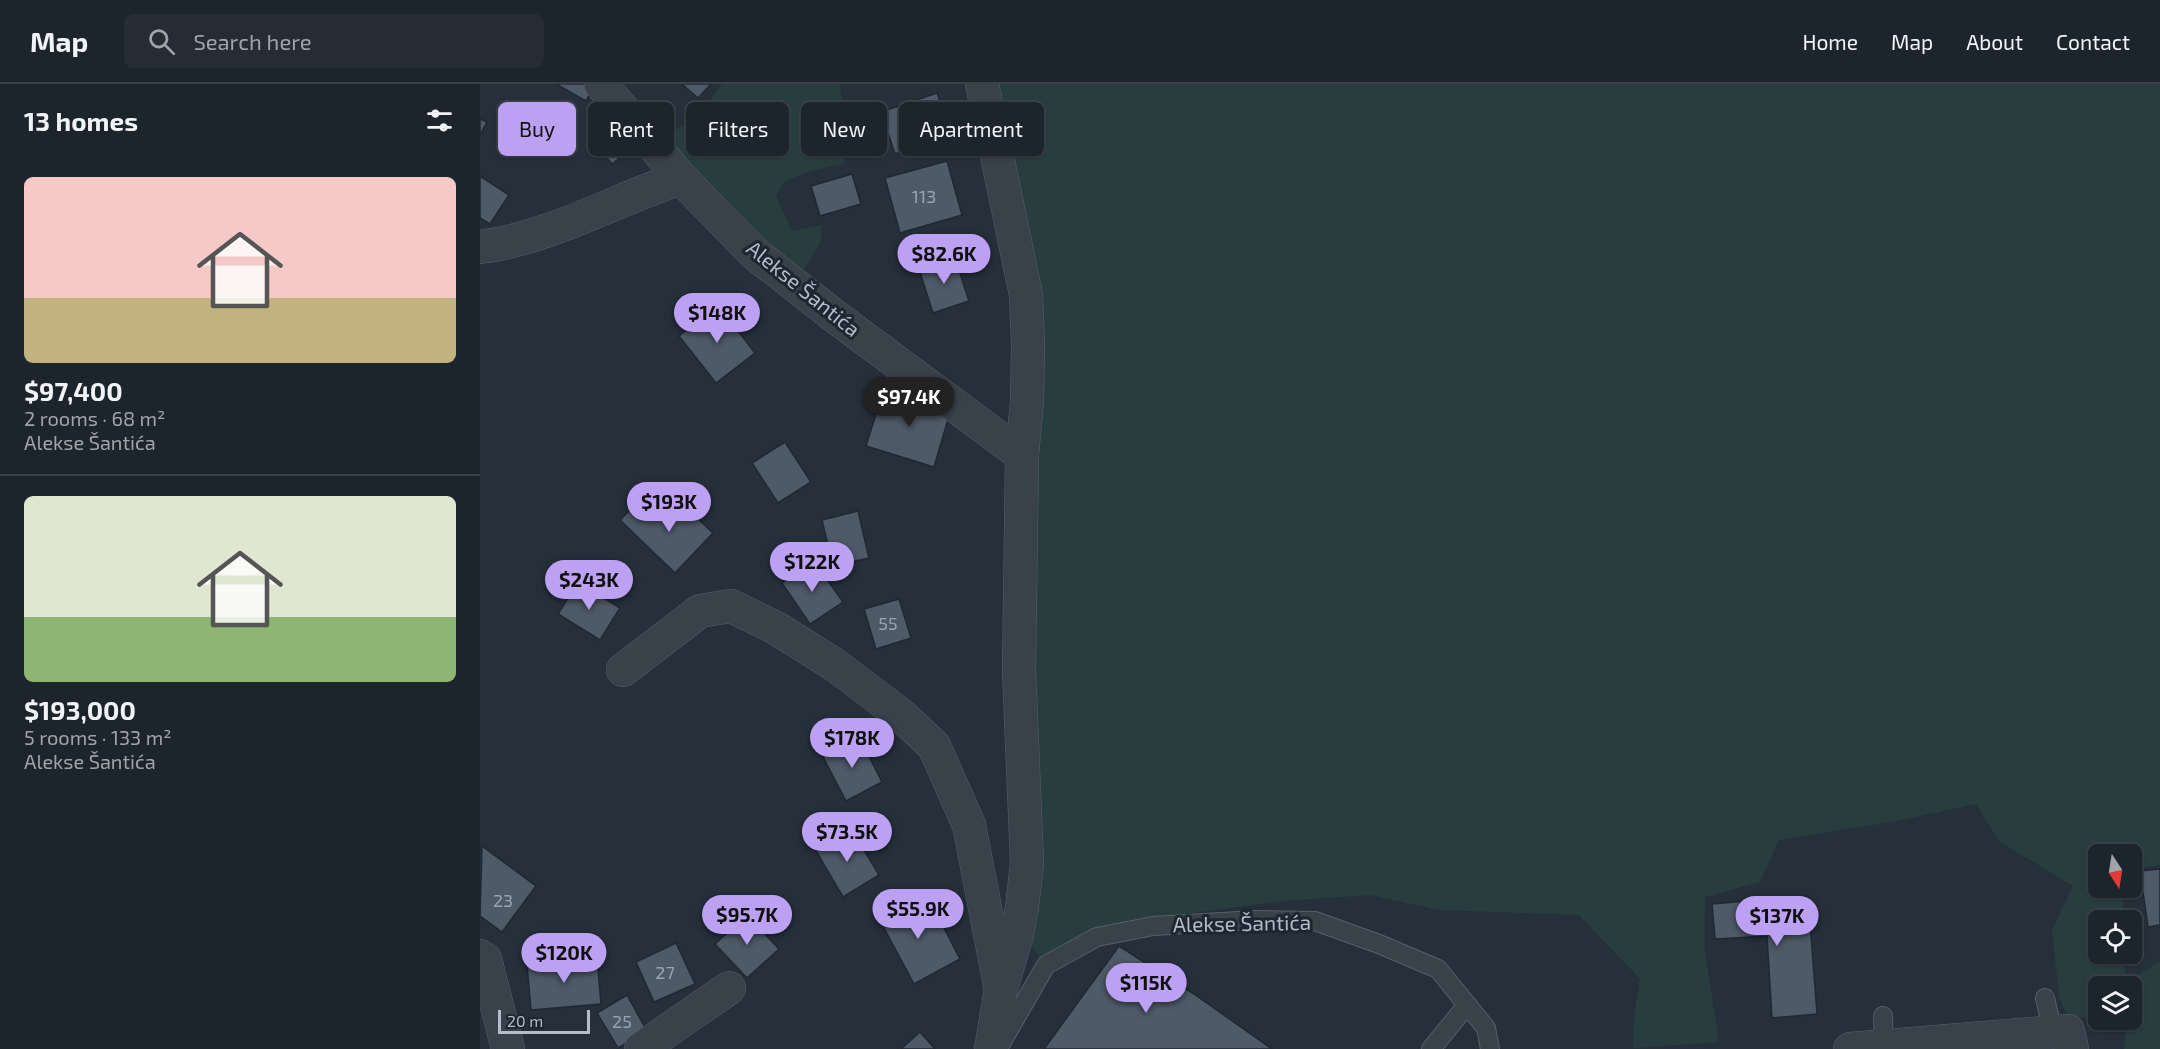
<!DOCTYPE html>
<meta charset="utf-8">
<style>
:root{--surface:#1c242c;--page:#252c34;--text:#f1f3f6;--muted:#a0a4a9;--line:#3a4148;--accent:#bca0f2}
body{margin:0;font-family:"Exo 2",sans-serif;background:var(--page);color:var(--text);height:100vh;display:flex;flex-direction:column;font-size:22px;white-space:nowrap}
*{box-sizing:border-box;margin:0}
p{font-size:20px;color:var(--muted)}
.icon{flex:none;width:33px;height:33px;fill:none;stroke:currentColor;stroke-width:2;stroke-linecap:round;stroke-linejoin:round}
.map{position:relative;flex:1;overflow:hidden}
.drawer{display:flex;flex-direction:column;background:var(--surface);width:480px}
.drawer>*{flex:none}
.hud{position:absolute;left:18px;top:18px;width:570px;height:54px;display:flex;gap:12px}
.needle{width:39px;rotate:168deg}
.fabs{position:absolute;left:1608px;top:760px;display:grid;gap:12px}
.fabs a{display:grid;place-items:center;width:54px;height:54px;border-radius:9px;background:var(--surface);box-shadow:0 2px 4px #0004,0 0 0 2px var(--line);font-size:30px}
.scale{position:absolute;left:18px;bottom:15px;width:92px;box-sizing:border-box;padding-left:6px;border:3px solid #b4bcc7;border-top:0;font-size:16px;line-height:21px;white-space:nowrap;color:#b4bcc7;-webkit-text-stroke:4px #1e2630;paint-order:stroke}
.price{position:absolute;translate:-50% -51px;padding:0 14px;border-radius:21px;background:var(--accent);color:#111;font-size:20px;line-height:39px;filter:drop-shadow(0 2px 3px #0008)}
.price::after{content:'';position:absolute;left:50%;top:36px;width:18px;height:14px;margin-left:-9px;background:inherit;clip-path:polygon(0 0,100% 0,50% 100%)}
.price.current{background:#222;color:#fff}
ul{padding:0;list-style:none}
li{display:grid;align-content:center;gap:12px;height:318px;padding:0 24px}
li+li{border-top:2px solid var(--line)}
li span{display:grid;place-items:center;height:186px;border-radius:9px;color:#555}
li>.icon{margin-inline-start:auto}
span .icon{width:108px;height:108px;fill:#fffc;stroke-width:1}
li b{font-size:26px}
h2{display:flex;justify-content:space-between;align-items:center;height:72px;padding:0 24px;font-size:26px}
.pill{padding:0 21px;border-radius:9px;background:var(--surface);box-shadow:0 2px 4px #0004,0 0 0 2px var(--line);font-size:21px;line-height:54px}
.pill.current{background:var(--accent);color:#111}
header{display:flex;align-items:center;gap:36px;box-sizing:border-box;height:84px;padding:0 30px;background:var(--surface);border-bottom:2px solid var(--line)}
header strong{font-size:28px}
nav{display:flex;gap:33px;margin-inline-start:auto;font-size:21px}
.search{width:420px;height:54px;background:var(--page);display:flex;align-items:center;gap:15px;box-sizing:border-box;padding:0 21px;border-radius:9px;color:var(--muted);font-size:22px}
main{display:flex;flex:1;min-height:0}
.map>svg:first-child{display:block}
.green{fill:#283d3d}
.building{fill:#4e5a67;stroke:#202832;stroke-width:1.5}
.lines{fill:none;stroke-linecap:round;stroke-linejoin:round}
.service-casing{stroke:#575f69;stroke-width:20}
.minor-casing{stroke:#575f69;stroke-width:34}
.service{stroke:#39414b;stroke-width:18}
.minor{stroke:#39414b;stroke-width:33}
.labels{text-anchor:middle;stroke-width:6;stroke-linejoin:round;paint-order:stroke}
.number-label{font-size:18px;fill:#9aa4af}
.street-label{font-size:21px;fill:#b4bcc7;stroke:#1e2630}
</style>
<header>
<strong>Map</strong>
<div class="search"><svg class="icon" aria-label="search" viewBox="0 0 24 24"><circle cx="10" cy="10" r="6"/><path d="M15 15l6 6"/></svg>Search here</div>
<nav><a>Home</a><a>Map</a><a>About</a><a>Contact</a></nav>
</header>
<main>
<section class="drawer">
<h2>13 homes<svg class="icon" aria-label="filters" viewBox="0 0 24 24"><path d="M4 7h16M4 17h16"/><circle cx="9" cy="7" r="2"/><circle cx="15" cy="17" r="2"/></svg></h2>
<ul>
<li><span style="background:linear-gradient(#f6c9c9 65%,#c2b280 0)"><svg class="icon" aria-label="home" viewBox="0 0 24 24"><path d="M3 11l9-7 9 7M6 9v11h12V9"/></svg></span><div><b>$97,400</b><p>2 rooms · 68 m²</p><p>Alekse Šantića</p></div></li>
<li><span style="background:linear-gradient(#dfe7d0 65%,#8fb573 0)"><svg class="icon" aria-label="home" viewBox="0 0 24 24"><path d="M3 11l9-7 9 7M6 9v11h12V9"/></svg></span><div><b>$193,000</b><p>5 rooms · 133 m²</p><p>Alekse Šantića</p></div></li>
</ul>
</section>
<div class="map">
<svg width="1680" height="965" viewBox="0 0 1680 965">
<rect width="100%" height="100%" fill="#25303b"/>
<g class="green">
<polygon points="242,0 360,0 367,54 364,80 330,87 304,98 296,112 312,147 341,141 342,155 315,201 159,44 192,49 219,31"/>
<polygon points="502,0 1680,0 1680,781 1657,785 1652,798 1652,771 1618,771 1618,804 1649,804 1643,818 1645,837 1618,837 1618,870 1647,870 1644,897 1641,903 1618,903 1618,934 1587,933 1579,913 1572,846 1593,802 1520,758 1496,720 1412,738 1299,756 1280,798 1225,813 1225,868 1239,958 1153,964 1154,935 1160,895 1099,831 959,826 890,811 803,817 675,834 566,881 548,858 547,317"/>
<polygon points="1680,877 1680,965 1644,965 1648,936 1652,936 1652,914 1654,894"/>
</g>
<g class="building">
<polygon points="76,0 115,0 106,17"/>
<polygon points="202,0 231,0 218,14"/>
<polygon points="457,9 471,52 415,70 401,28"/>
<polygon points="129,31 154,62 132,80 106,49"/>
<polygon points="0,35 7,38 0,51"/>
<polygon points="467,77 482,131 420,149 405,94"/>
<polygon points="372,90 381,120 340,132 331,102"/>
<polygon points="0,92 29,111 10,140 0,134"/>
<polygon points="475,174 489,217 453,229 439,185"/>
<polygon points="238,221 275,269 236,299 199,252"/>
<polygon points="404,305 471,325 454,383 386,362"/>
<polygon points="305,358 331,398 298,419 272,379"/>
<polygon points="196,414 233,449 195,489 140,436 158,418 176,435"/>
<polygon points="378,427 389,474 353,482 342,436"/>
<polygon points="334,477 363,518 330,540 302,499"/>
<polygon points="98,498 140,524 120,556 78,530"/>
<polygon points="419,515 431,554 396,565 384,525"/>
<polygon points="379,653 402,698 366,717 342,671"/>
<polygon points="372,746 399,791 363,813 336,767"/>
<polygon points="2,762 56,802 22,848 0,832"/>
<polygon points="1680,785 1680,841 1668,843 1660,787"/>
<polygon points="1328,812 1337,930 1292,934 1287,852 1235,855 1232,820"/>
<polygon points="424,814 435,834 454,825 480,875 434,900 396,829"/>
<polygon points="267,831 299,865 267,894 235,860"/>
<polygon points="196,859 215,900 174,918 156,878"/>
<polygon points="639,862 714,910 792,965 564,965"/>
<polygon points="117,874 121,920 51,926 47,881"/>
<polygon points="147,911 167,947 138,964 117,929"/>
<polygon points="440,948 455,965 421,965"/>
</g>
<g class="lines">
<g class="service-casing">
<g id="service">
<polyline points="1565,914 1573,948"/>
<polyline points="1403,932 1404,962"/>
<polyline points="520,961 566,881 617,853 673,842 776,836 835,837 899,860 958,885 1006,944 1010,965"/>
<polyline points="951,965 987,921"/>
</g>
</g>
<g class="minor-casing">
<g id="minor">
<polyline points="121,0 201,94 274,169 357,234 542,371"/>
<polyline points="502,0 546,211 548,262 547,317 542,371 539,586 547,779 542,823 536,854 521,905 511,965"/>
<path d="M 0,163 C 71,154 134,116 201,94"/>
<polyline points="143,586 220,527 251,522 296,544 355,581 421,631 454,662 489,741 520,901"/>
<polyline points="0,872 5,875 28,965"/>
<polyline points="161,965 249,904"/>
<polyline points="1370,965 1588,947 1592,965"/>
</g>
</g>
<use href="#service" class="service"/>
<use href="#minor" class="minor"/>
</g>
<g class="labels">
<g class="number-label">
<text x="444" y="119">113</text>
<text x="408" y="546">55</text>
<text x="23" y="823">23</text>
<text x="185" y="895">27</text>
<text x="142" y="944">25</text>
</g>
<g class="street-label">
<text transform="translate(323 205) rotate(39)" y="7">Alekse Šantića</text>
<text transform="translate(762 840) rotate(-1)" y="7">Alekse Šantića</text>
</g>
</g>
</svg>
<div class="fabs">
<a><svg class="needle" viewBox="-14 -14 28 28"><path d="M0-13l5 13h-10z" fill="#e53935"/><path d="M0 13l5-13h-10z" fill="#a0a4a9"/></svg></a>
<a><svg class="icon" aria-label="locate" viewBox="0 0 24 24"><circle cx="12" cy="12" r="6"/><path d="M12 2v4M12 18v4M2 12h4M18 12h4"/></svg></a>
<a><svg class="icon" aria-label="layers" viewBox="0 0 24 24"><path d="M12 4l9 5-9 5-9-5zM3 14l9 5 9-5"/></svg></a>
</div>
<div class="scale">20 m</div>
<b class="price" style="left:464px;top:201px">$82.6K</b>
<b class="price" style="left:237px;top:260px">$148K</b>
<b class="price current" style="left:429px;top:344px">$97.4K</b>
<b class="price" style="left:189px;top:449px">$193K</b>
<b class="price" style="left:332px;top:509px">$122K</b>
<b class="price" style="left:109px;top:527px">$243K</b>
<b class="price" style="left:372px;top:685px">$178K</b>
<b class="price" style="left:367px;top:779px">$73.5K</b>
<b class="price" style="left:438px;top:856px">$55.9K</b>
<b class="price" style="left:267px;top:862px">$95.7K</b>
<b class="price" style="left:1297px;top:863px">$137K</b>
<b class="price" style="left:84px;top:900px">$120K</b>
<b class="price" style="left:666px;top:930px">$115K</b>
<div class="hud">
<a class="pill current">Buy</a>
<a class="pill">Rent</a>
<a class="pill">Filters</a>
<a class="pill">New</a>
<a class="pill">Apartment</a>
</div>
</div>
</main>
